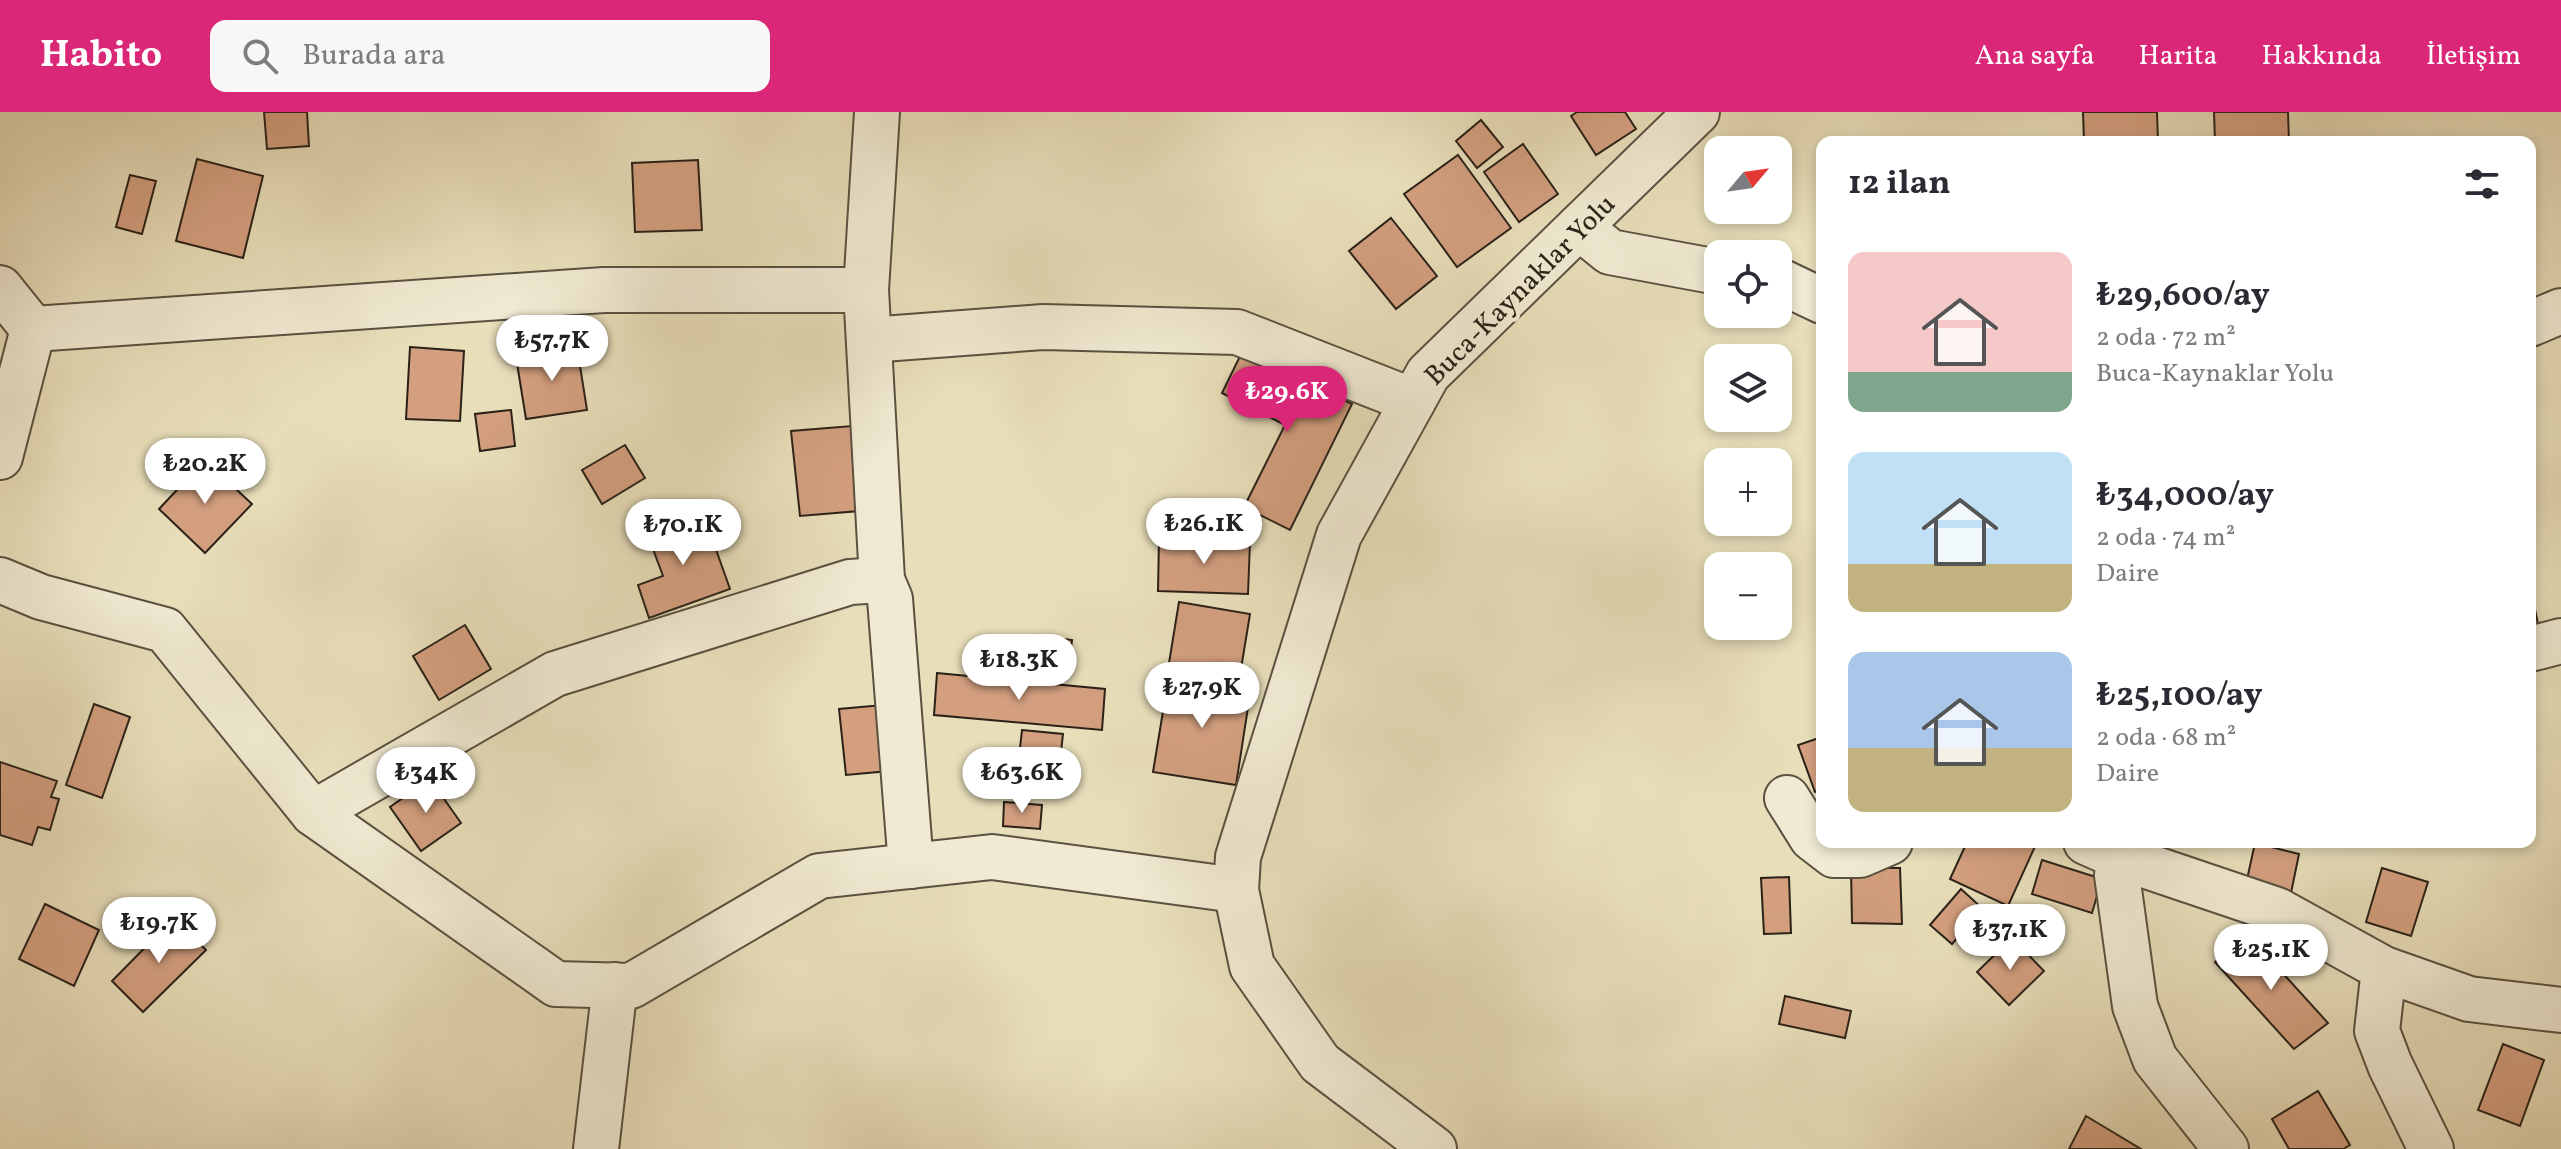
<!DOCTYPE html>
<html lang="tr">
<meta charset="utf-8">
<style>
:root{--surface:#fff;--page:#f7f7f7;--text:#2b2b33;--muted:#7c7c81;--accent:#db2777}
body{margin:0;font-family:Vollkorn,serif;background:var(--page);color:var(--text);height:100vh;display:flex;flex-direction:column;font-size:30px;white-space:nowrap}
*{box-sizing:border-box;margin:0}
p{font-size:26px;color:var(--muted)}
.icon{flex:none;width:44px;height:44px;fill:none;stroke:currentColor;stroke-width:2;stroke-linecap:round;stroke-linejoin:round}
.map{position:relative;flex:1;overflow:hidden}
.sheet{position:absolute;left:1816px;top:24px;width:720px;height:712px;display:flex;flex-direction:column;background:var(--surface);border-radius:16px;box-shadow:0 4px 12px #0003}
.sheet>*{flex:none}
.needle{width:52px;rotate:61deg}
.fabs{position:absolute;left:1704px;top:24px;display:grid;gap:16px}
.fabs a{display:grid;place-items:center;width:88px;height:88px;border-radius:16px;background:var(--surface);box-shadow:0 4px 12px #0003;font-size:40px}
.price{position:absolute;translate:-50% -68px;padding:0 18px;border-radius:28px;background:#fff;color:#222;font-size:26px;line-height:52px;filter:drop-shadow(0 2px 4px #0008)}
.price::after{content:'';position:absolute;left:50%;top:48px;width:24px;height:18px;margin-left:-12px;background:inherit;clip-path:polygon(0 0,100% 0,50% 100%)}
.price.active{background:var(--accent);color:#fff}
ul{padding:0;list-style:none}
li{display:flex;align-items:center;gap:24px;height:200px;padding:0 32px}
li span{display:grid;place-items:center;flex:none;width:224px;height:160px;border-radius:16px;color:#555}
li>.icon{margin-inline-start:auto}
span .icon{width:96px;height:96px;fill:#fffc;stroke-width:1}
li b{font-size:34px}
h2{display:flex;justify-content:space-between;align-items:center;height:96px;padding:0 32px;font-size:34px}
header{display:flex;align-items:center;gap:48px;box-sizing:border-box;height:112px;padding:0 40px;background:var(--accent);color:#fff}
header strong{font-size:38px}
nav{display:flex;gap:44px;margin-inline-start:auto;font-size:28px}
.search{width:560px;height:72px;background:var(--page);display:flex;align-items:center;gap:20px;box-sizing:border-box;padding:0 28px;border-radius:16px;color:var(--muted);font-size:30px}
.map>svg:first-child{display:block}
.building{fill:#d39f7f;stroke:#2a2218;stroke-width:2}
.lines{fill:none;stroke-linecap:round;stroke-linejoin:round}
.minor-casing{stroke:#5a5140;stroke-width:48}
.minor{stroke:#f0ead2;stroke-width:44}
.labels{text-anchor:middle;stroke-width:8;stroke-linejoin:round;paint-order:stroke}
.street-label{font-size:28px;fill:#2a2218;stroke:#f0ead2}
</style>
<header>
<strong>Habito</strong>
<div class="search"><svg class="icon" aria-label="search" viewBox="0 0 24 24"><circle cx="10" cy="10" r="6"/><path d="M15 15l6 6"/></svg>Burada ara</div>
<nav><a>Ana sayfa</a><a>Harita</a><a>Hakkında</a><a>İletişim</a></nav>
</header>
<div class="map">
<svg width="2561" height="1037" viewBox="0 0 2561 1037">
<rect width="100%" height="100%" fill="#e8deba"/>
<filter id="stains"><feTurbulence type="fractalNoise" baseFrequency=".0025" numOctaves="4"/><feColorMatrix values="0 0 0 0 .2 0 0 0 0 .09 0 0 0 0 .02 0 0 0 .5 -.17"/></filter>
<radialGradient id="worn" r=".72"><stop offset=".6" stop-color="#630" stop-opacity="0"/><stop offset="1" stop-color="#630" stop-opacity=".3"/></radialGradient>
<g class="building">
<polygon points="264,0 307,0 309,34 267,37"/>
<polygon points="1577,0 1625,0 1636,17 1596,43 1571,4"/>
<polygon points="2083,0 2157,0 2158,30 2084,30"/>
<polygon points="2214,0 2288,0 2289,30 2215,30"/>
<polygon points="1481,8 1503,35 1477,56 1456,29"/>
<polygon points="1523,32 1558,82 1519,110 1484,60"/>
<polygon points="1458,43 1511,116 1457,155 1404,82"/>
<polygon points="197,47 263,64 243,146 176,129"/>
<polygon points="698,48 702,118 635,120 632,51"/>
<polygon points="130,63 156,69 142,122 116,115"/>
<polygon points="1391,106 1437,164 1396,197 1349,139"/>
<polygon points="410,235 464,239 460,309 406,307"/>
<polygon points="577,235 587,298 526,307 516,245"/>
<polygon points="1243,238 1352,292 1290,418 1244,395 1285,313 1222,281"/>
<polygon points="511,298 515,334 480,339 475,302"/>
<polygon points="852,314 859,399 800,404 791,319"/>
<polygon points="625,333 645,366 602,392 582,358"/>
<polygon points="205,348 252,392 205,441 159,397"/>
<polygon points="703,401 730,477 649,506 638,473 663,464 647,421"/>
<polygon points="1159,427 1250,430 1248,482 1158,479"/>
<polygon points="2530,472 2541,527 2530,529"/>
<polygon points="1179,490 1250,502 1239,569 1168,557"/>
<polygon points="465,513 491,557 439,588 413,544"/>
<polygon points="1036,523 1072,528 1067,566 1031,562"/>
<polygon points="937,561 1105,577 1102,618 934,603"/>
<polygon points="1169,563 1251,576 1236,673 1153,660"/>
<polygon points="94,592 130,605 102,686 66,673"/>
<polygon points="883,593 889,659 846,663 839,597"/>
<polygon points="1022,618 1063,622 1059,658 1018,654"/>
<polygon points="1822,625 1822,677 1815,680 1798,633"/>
<polygon points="0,650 57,669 51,685 59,687 50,718 38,715 32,733 0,723"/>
<polygon points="430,667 461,711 421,739 390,695"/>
<polygon points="1004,690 1042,693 1040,717 1003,714"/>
<polygon points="1967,730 2037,730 2008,794 1950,767"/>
<polygon points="2255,731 2299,742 2290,786 2246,772"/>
<polygon points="2042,748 2102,767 2092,801 2032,782"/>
<polygon points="1851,756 1900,756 1902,812 1852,811"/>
<polygon points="2382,756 2428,770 2411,824 2366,810"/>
<polygon points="1789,765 1791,821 1764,822 1761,766"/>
<polygon points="1961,777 1983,797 1952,832 1930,813"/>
<polygon points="45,792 99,818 74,874 19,847"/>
<polygon points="174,806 206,838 143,900 112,869"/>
<polygon points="2248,823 2328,911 2294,937 2215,850"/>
<polygon points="2012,826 2044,859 2009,893 1977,860"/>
<polygon points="1785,884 1851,899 1845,926 1779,912"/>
<polygon points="2503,932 2544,948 2520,1014 2478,998"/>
<polygon points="2318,979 2350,1033 2343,1037 2289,1037 2272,1007"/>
<polygon points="2086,1004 2141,1037 2069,1037"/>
</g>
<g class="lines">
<g class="minor-casing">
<g id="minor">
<polyline points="1579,115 1610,140 1718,160"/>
<polyline points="1778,168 1822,189"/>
<polyline points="0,176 33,217 0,345"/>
<polyline points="866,178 877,0"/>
<polyline points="2530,212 2561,199"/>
<polyline points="33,217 604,178 866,178 882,468 890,487 911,754"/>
<polyline points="869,228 1043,215 1237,220 1413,289"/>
<polyline points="0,468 41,485 165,518 313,701 556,872 631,874 819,764 992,745 1236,778"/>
<polyline points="2530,537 2561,529"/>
<polyline points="1787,686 1812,726 1834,743 1860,743 1890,730"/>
<polyline points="313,701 555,562 850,470 882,468"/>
<polyline points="2086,730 2120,745 2277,798 2384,857 2469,887 2561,898"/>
<polyline points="2122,730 2117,763 2135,894 2155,947 2226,1037"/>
<polyline points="2384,857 2377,919 2390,953 2431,1037"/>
<polyline points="596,1037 615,873"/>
<polyline points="1434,1037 1320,951 1252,854 1236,778 1238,745 1339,423 1428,262 1697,0"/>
</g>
</g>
<use href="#minor" class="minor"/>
</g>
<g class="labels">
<g class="street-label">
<text transform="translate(1519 177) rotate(-45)" y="10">Buca-Kaynaklar Yolu</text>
</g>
</g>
<rect width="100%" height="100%" filter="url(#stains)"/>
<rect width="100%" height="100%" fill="url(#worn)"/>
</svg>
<div class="fabs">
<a><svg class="needle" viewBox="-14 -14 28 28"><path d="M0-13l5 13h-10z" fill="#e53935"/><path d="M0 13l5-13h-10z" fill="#7c7c81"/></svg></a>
<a><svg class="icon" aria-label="locate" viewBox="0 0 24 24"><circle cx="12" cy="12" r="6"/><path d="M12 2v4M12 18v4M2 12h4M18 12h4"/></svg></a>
<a><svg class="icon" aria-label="layers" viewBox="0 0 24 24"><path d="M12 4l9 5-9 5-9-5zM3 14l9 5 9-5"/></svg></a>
<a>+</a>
<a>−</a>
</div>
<b class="price" style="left:552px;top:271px">₺57.7K</b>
<b class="price active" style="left:1287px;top:322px">₺29.6K</b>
<b class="price" style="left:205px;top:394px">₺20.2K</b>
<b class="price" style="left:1204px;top:454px">₺26.1K</b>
<b class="price" style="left:683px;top:455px">₺70.1K</b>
<b class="price" style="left:1019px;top:590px">₺18.3K</b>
<b class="price" style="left:1202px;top:618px">₺27.9K</b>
<b class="price" style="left:426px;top:703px">₺34K</b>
<b class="price" style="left:1022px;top:703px">₺63.6K</b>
<b class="price" style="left:159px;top:853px">₺19.7K</b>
<b class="price" style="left:2010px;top:860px">₺37.1K</b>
<b class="price" style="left:2271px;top:880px">₺25.1K</b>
<section class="sheet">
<h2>12 ilan<svg class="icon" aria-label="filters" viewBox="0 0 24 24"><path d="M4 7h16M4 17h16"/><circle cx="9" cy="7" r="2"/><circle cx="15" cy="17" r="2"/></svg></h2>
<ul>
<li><span style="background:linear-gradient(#f6c9c9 75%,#7fa58c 0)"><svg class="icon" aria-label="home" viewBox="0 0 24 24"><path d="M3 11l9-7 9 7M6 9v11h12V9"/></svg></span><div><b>₺29,600/ay</b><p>2 oda · 72 m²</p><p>Buca-Kaynaklar Yolu</p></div></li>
<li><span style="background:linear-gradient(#bfe0f5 70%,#c2b280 0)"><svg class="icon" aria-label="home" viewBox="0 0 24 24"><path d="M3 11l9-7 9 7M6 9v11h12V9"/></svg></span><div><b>₺34,000/ay</b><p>2 oda · 74 m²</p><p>Daire</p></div></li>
<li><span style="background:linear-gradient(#a9c7e8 60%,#c2b280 0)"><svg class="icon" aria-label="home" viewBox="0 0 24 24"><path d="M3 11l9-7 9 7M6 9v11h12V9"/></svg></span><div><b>₺25,100/ay</b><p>2 oda · 68 m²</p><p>Daire</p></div></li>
</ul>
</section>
</div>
